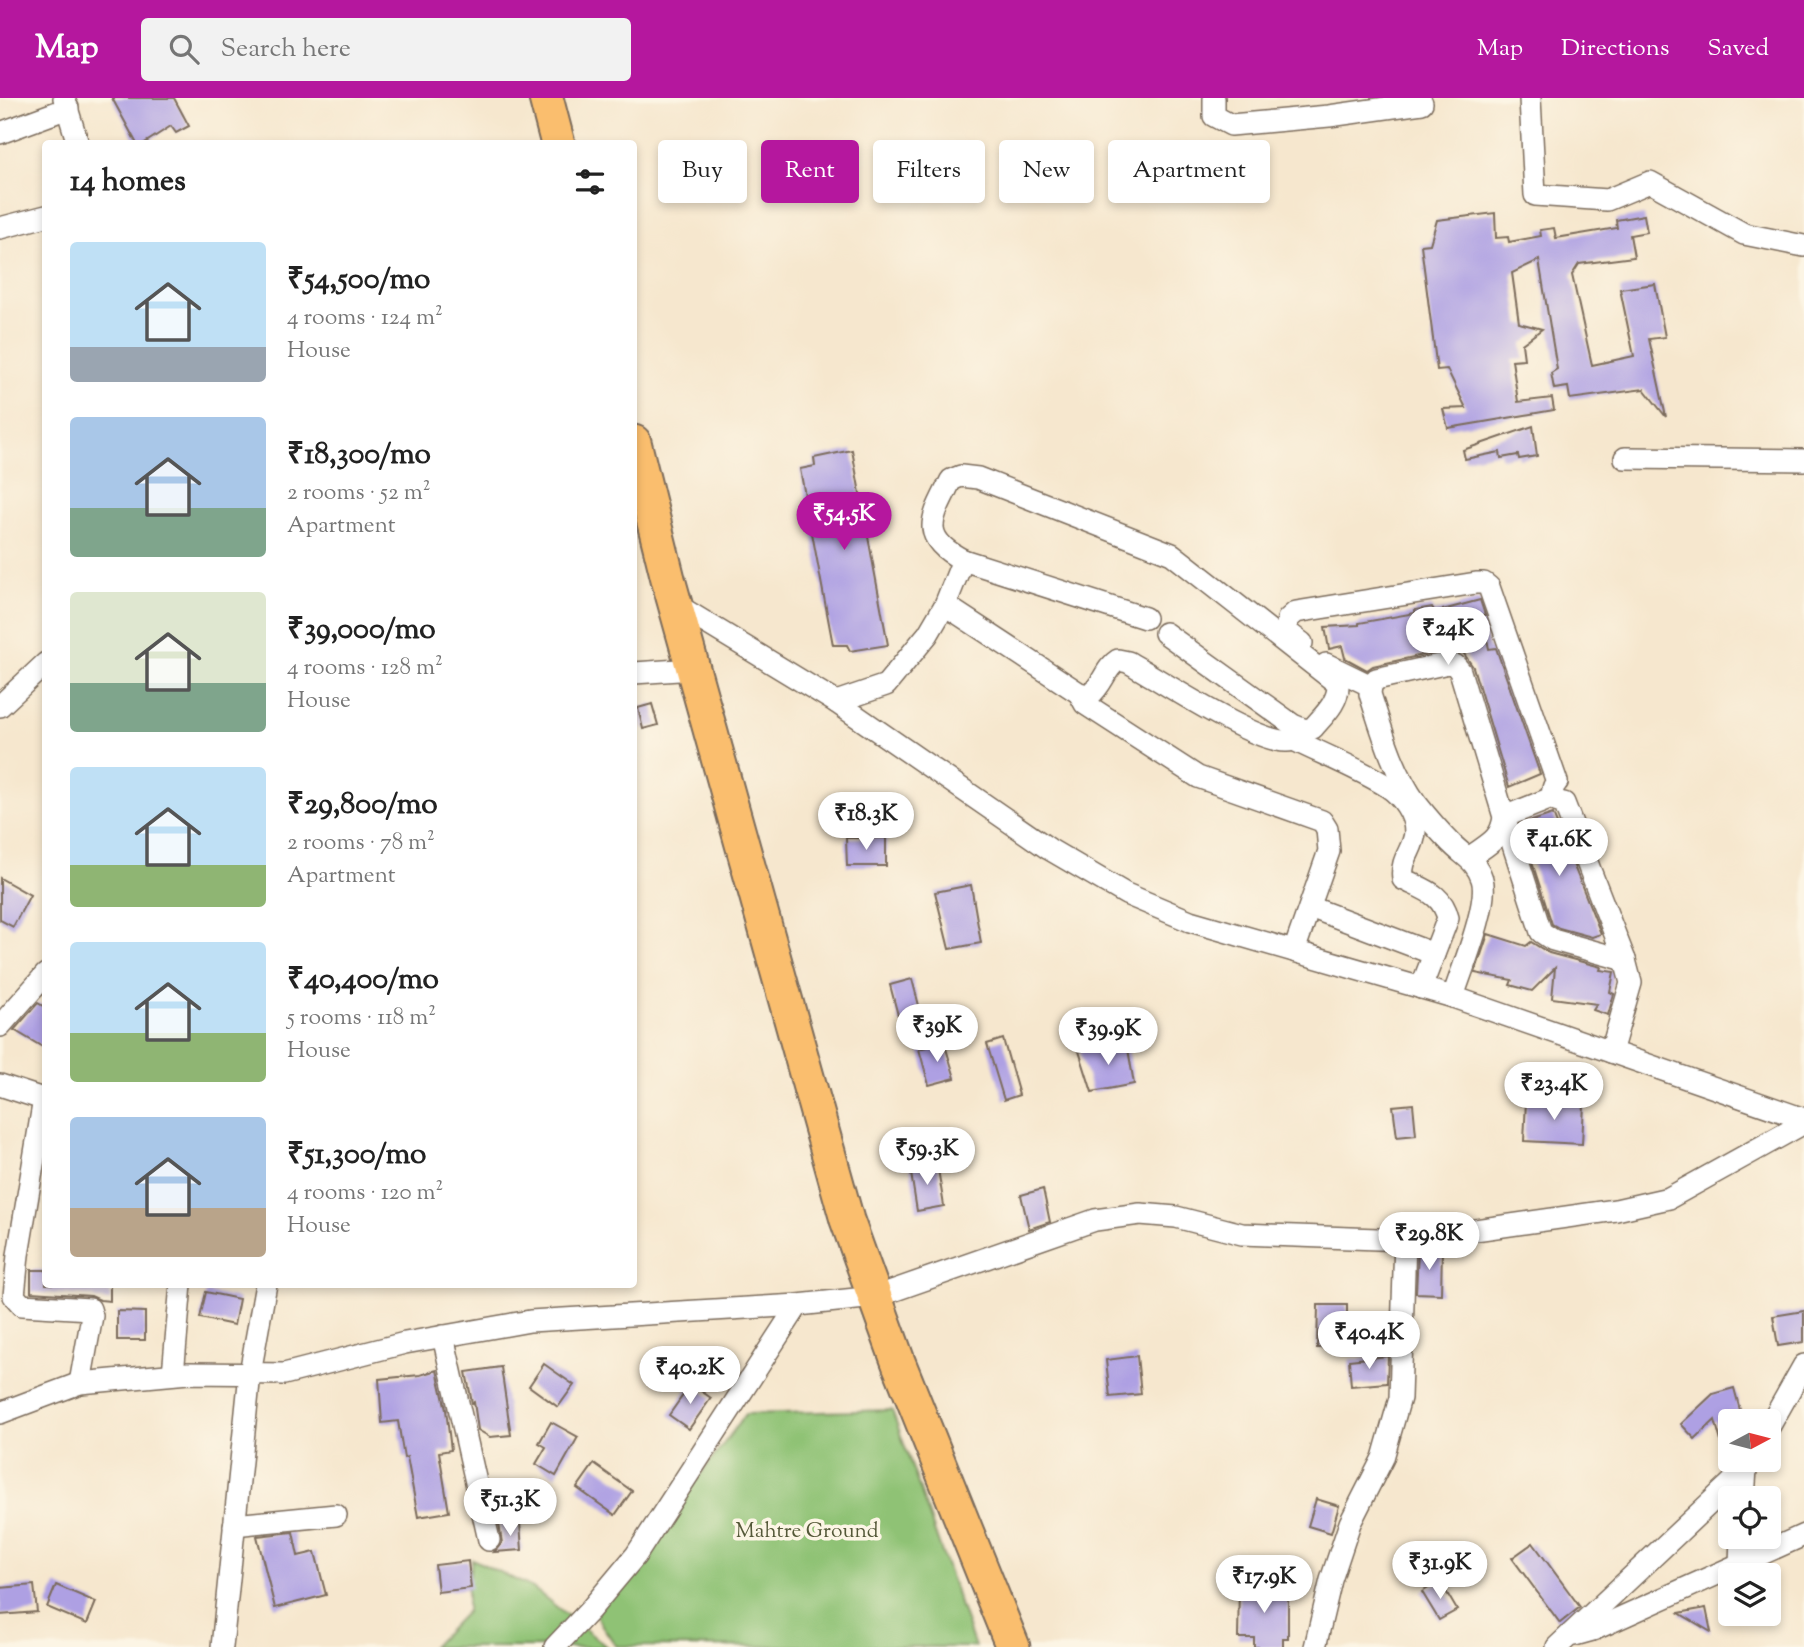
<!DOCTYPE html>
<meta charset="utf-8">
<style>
:root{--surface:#fff;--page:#f2f2f2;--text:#222;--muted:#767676;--accent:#b5179e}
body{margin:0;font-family:"Sorts Mill Goudy",serif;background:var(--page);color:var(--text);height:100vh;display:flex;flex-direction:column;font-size:26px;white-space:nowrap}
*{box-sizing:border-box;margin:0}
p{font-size:23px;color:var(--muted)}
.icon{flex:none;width:38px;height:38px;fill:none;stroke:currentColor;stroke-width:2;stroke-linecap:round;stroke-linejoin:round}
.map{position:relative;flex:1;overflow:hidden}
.panel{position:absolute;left:42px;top:42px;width:595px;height:1148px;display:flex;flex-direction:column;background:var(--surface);border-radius:7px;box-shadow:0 4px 10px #0003}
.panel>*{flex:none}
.guide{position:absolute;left:658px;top:42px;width:665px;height:63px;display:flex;gap:14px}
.needle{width:46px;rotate:83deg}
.fabs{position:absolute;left:1718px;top:1311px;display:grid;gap:14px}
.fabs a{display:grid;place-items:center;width:63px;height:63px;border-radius:7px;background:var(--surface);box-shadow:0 4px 10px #0003;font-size:35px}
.price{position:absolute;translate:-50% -60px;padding:0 16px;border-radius:24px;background:#fff;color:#222;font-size:23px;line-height:46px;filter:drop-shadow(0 2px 4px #0008)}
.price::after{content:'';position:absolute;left:50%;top:42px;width:21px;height:16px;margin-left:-10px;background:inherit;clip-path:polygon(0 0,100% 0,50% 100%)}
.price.current{background:var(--accent);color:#fff}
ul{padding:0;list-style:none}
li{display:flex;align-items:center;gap:21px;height:175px;padding:0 28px}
li span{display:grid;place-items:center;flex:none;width:196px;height:140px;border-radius:7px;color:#555}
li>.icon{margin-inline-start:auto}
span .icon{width:84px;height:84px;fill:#fffc;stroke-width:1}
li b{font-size:30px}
h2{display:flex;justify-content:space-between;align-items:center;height:84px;padding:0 28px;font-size:30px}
.chip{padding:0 24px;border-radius:7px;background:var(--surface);box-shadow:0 4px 10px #0003;font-size:24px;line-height:63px}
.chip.current{background:var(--accent);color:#fff}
header{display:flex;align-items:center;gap:42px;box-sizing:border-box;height:98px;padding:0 35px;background:var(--accent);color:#fff}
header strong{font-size:33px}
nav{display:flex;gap:38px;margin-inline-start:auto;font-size:24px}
.search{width:490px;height:63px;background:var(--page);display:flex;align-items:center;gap:18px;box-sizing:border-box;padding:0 24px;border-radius:7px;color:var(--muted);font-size:26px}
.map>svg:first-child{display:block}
.green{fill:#8fc274;stroke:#657649;stroke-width:2}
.building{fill:#aea0e3}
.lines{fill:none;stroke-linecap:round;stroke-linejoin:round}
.minor-casing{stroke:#7c6c5c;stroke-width:24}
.primary-casing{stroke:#7c6c5c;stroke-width:37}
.minor{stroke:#fff;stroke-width:21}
.primary{stroke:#fabe6e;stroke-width:33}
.labels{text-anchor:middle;stroke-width:7;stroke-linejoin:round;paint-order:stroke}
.park-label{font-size:21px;fill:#545838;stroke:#fcf5e5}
</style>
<header>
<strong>Map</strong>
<div class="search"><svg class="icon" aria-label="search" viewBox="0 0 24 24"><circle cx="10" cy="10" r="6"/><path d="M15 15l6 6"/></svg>Search here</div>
<nav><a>Map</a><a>Directions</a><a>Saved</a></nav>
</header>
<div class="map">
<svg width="1804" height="1549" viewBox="0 0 1804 1549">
<rect width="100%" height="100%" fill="#fcf5e5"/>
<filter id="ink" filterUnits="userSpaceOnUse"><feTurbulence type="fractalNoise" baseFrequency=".0143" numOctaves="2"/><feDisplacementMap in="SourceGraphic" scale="14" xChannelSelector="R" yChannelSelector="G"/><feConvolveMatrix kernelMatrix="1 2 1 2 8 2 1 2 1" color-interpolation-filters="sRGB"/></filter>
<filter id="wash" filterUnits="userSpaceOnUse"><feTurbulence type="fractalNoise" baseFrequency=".00686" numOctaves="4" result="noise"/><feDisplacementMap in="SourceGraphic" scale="28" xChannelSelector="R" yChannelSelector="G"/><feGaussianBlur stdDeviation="1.57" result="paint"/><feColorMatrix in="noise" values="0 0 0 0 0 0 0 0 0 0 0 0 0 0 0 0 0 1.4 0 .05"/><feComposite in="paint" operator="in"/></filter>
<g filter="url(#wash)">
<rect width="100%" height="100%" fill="#f6e7ce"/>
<g class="green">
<polygon points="892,1312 975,1549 616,1548 595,1517 746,1316"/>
<polygon points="472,1461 533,1490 607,1549 432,1549 467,1513 467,1491"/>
</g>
<g id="blocks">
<g class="building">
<polygon points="112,0 174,0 189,28 176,35 171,28 143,46 137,46"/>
<polygon points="1495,115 1496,140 1508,139 1509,144 1541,138 1540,132 1554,130 1556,140 1617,130 1616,122 1644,117 1647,134 1630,137 1634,159 1579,166 1572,177 1592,267 1634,258 1620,191 1655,186 1665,239 1649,241 1666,319 1644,291 1570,301 1568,289 1554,291 1551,275 1557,271 1539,162 1512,175 1519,225 1542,231 1522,246 1524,261 1512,262 1518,304 1552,300 1554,312 1448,330 1443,311 1466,310 1447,271 1437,272 1421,147 1430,146 1437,122"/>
<polygon points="1533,328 1537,358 1519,361 1518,357 1501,360 1500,354 1465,361 1463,352"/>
<polygon points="852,352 888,547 850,553 847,547 833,547 800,371 815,368 814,360"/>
<polygon points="1480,502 1485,517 1482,517 1489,551 1496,550 1540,676 1509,689 1473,569 1462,553 1445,552 1373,568 1367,572 1345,560 1342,548 1329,551 1325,529 1359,527 1359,525 1415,515 1415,512 1432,509 1435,514"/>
<polygon points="652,606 658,627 643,631 638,610"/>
<polygon points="1553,716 1601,836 1592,839 1559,830 1552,826 1520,727"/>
<polygon points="846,740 886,740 886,768 847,768"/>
<polygon points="0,780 30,797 13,829 0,822"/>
<polygon points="971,787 981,845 949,851 935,794"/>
<polygon points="1488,836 1526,848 1531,844 1549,855 1601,869 1600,872 1614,874 1610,894 1614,896 1608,917 1593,912 1597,906 1552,900 1555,870 1532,893 1510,887 1512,882 1475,875"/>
<polygon points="912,881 922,919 900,925 890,887"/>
<polygon points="38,905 46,910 46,951 14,932"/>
<polygon points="1003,941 1019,997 1004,1002 987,946"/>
<polygon points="944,944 955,980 929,987 919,951"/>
<polygon points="1127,945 1134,986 1092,994 1079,953"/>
<polygon points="1526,1003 1584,1006 1582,1046 1524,1043"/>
<polygon points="1413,1006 1416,1037 1397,1039 1393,1008"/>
<polygon points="937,1065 944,1108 917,1113 910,1069"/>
<polygon points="1043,1091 1050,1124 1029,1131 1021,1097"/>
<polygon points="1442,1151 1441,1196 1416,1195 1418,1153"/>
<polygon points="31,1172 46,1172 46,1186 110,1186 110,1203 100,1202 91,1198 31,1194"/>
<polygon points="206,1194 239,1201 234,1227 200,1220"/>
<polygon points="1318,1207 1347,1207 1347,1250 1317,1250"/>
<polygon points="117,1213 145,1214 145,1242 117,1242"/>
<polygon points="1804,1213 1804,1244 1778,1248 1773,1218"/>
<polygon points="1137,1258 1141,1296 1110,1299 1106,1262"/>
<polygon points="1388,1258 1387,1285 1351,1288 1349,1262"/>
<polygon points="544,1266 574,1287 558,1309 529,1288"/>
<polygon points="501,1269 511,1337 490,1339 478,1332 474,1304 472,1305 466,1274"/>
<polygon points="437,1272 446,1312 451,1352 439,1354 449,1414 418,1419 407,1359 404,1360 398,1323 382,1325 379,1281 420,1277"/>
<polygon points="691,1286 711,1300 689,1331 669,1317"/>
<polygon points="1734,1290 1743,1323 1731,1323 1731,1361 1726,1361 1715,1322 1695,1341 1681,1326 1713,1296"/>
<polygon points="551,1324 578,1339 556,1378 536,1366 546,1349 539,1345"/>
<polygon points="594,1366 632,1393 615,1417 577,1390"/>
<polygon points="1316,1401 1339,1408 1331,1435 1308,1428"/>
<polygon points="520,1425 522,1452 494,1454 502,1445 499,1426"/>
<polygon points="293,1434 298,1458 315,1454 326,1497 275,1510 257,1438"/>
<polygon points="1533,1445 1580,1509 1560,1525 1512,1460"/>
<polygon points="468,1463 471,1490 438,1494 435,1467"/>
<polygon points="1440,1483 1457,1512 1439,1522 1422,1494"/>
<polygon points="34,1487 37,1514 0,1517 0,1490"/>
<polygon points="56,1487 96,1504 87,1526 47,1509"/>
<polygon points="1239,1488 1288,1489 1288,1540 1283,1540 1283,1549 1254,1549 1254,1540 1238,1540"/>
<polygon points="1706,1510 1711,1534 1679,1515"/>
</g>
</g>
</g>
<g filter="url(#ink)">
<use href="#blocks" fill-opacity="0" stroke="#7c6c5c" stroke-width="2"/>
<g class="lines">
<g class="minor-casing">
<g id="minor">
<polyline points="64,0 78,46"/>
<polyline points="1214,0 1214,18 1231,27 1329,18 1422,5"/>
<polyline points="1530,0 1535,97 1607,102 1650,84 1744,136 1804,148"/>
<polyline points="0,35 68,10"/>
<polyline points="0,130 46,118"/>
<polyline points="1625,360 1804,362"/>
<polyline points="963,462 1145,520"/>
<polyline points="675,506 836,604 1049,751 1126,796 1190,823 1453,899 1804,1021"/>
<path d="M 945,507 L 1079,595 L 1090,597 C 1103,587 1105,570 1118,562 L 1128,564 C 1160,582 1255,645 1287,643 C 1295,643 1300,637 1305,632"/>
<path d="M 1302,545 L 1286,533 L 1288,521 L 1296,514 L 1476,485 L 1484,485 L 1489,489 L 1557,684 C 1551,690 1551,698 1558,704 L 1564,705 L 1625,862 L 1631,885 L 1611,954"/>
<polyline points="1326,566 1371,588"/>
<polyline points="634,575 694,571"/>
<polyline points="1079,595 1085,606 1198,679 1322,723 1327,731 1329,753 1294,853"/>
<path d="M 836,604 L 886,587 L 928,536 L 945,507 L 963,462 C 917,438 933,419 951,382 L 961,378 L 978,380 L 1172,456 L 1338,586 C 1339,604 1324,617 1313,630 L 1305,632 L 1293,627 L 1165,535"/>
<polyline points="0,608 46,565"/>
<path d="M 1294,642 C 1322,656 1362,672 1388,689 C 1402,698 1415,717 1415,734 C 1414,752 1400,760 1403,781 C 1424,792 1442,795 1448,820 L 1421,890"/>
<polyline points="1554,699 1504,719 1541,834 1553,842 1625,862"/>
<polyline points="1310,809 1434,856"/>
<path d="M 1453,899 C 1461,873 1490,805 1482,781 C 1476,762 1463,758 1451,745 C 1439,733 1427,719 1416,705 C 1393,673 1382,633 1370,596 L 1371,588 L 1376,581 L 1448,565 L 1455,567 L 1460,573 L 1504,719 C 1501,742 1488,746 1470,759"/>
<polyline points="0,928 46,876"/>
<polyline points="0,987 46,1002"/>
<polyline points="44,1001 18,1157 14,1198 22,1207 90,1211 92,1218 80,1285"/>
<polyline points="443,1238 489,1442"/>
<polyline points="173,1276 181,1186"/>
<polyline points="0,1315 80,1285 188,1275 284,1276 405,1245 530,1223 798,1207 875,1199 1095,1122 1140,1116 1176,1119 1242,1136 1405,1142 1616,1112 1669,1100 1804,1025"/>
<polyline points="1769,1329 1804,1267"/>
<polyline points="1744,1400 1746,1371"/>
<polyline points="234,1427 336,1417"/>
<polyline points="1740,1466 1741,1438"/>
<polyline points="1575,1537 1593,1532 1804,1437"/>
<polyline points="222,1549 250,1275 266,1186"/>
<polyline points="555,1549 590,1512 636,1457 798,1207"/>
<polyline points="1315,1549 1331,1482 1350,1425 1383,1360 1400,1300 1405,1142"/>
<polyline points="1557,1549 1746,1371 1751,1362"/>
</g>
</g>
<g class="primary-casing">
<g id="primary">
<polyline points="546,0 558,46"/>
<polyline points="634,344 668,481 847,1122 899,1266 1013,1549"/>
</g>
</g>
<use href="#minor" class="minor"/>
<use href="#primary" class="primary"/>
</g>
</g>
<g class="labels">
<g class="park-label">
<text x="807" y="1439">Mahtre Ground</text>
</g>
</g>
</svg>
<div class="fabs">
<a><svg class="needle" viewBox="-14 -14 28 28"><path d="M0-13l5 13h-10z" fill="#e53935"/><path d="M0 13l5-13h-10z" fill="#767676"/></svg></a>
<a><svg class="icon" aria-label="locate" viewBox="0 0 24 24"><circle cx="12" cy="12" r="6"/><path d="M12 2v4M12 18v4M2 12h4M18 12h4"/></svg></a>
<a><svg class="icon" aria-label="layers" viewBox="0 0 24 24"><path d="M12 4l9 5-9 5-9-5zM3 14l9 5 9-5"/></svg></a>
</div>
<b class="price current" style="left:844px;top:454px">₹54.5K</b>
<b class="price" style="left:1448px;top:569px">₹24K</b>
<b class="price" style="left:866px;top:754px">₹18.3K</b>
<b class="price" style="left:1559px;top:780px">₹41.6K</b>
<b class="price" style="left:937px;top:966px">₹39K</b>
<b class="price" style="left:1108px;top:969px">₹39.9K</b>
<b class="price" style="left:1554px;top:1024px">₹23.4K</b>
<b class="price" style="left:927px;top:1089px">₹59.3K</b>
<b class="price" style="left:1429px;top:1174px">₹29.8K</b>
<b class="price" style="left:1369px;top:1273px">₹40.4K</b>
<b class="price" style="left:690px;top:1308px">₹40.2K</b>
<b class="price" style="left:510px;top:1440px">₹51.3K</b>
<b class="price" style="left:1440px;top:1503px">₹31.9K</b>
<b class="price" style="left:1264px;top:1517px">₹17.9K</b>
<div class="guide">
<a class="chip">Buy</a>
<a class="chip current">Rent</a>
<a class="chip">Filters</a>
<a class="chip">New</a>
<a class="chip">Apartment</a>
</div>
<section class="panel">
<h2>14 homes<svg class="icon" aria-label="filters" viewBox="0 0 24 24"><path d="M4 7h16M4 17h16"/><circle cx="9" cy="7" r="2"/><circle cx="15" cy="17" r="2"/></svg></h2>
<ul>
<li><span style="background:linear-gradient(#bfe0f5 75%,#9aa5b1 0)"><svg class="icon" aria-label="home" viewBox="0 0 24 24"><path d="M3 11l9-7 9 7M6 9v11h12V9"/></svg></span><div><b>₹54,500/mo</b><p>4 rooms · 124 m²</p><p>House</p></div></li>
<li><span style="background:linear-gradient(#a9c7e8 65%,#7fa58c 0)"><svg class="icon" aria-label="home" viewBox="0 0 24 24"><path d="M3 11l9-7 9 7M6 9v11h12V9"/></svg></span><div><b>₹18,300/mo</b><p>2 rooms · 52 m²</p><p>Apartment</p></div></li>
<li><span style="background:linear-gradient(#dfe7d0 65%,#7fa58c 0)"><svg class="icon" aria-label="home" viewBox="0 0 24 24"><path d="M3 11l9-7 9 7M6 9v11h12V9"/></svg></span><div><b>₹39,000/mo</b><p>4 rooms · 128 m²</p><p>House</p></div></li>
<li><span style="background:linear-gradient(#bfe0f5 70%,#8fb573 0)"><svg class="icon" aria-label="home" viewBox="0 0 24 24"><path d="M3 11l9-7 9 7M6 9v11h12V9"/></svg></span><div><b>₹29,800/mo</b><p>2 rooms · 78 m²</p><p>Apartment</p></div></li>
<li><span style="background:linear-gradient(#bfe0f5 65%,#8fb573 0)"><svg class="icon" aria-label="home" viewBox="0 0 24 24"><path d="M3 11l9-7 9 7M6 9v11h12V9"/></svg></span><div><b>₹40,400/mo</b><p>5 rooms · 118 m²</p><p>House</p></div></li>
<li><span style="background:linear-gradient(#a9c7e8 65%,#b9a48a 0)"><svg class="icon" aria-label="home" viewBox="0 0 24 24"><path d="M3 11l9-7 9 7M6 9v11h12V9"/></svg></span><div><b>₹51,300/mo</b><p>4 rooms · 120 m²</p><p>House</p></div></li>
</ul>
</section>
</div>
